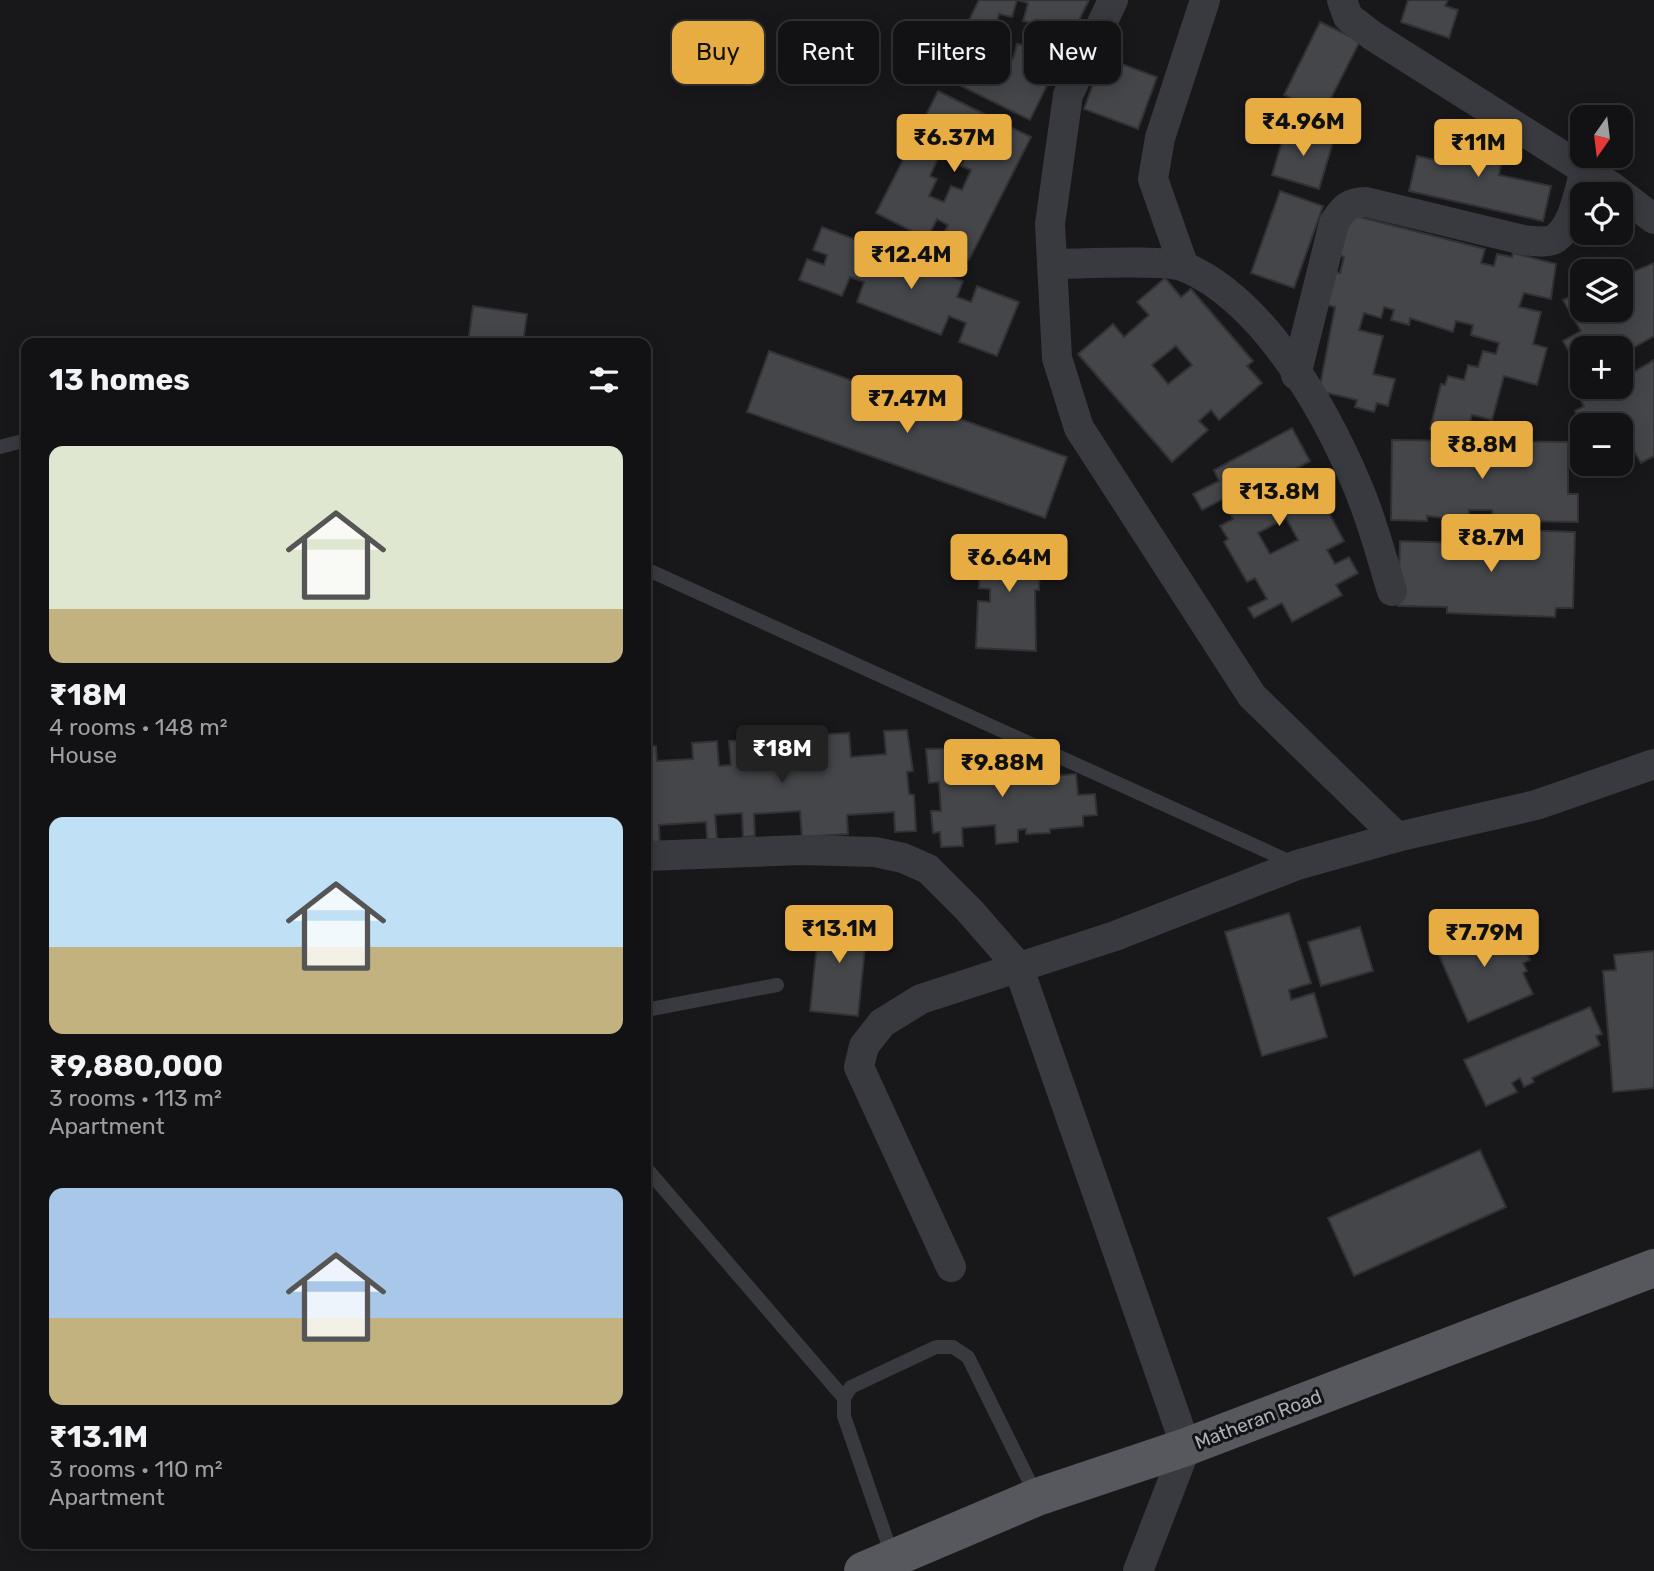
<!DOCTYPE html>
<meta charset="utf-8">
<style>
:root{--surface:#121214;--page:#1b1b1d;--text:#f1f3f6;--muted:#9c9ea0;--line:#313234;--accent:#e7ad43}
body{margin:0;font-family:Rubik,sans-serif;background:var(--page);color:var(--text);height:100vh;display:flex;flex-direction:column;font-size:26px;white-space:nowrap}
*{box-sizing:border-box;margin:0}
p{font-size:23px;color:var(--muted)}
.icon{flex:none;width:38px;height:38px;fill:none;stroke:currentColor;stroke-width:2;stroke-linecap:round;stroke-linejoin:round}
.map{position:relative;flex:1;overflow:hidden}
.side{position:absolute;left:21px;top:338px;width:630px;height:1211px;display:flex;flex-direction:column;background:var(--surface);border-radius:14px;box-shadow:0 4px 18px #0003,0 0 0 2px var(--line)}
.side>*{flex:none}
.guide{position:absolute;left:672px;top:21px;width:665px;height:63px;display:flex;gap:14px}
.needle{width:46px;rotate:194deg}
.fabs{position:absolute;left:1570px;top:105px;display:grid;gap:14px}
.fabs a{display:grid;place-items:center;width:63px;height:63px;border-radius:14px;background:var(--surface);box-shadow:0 4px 18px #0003,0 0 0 2px var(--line);font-size:35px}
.price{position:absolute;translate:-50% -60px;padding:0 16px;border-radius:7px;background:var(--accent);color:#111;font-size:23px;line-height:46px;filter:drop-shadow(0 2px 4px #0008)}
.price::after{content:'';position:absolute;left:50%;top:42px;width:21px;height:16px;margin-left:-10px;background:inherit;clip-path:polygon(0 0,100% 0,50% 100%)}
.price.current{background:#222;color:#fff}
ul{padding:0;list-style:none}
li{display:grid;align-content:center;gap:14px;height:371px;padding:0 28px}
li span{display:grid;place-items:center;height:217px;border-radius:14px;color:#555}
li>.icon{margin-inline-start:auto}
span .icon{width:126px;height:126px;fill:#fffc;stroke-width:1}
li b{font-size:30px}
h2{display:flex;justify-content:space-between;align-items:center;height:84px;padding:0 28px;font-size:30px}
.pill{padding:0 24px;border-radius:14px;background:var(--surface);box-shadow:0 4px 18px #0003,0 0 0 2px var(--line);font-size:24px;line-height:63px}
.pill.current{background:var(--accent);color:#111}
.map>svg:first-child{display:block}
.building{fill:#45464a;stroke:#323236;stroke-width:2;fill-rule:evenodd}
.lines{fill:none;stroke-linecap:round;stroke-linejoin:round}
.service{stroke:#393a3f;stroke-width:14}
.minor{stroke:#393a3f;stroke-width:30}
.primary{stroke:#56585e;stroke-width:38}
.labels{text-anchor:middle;stroke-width:6;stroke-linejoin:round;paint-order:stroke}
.street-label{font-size:19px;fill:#abb0b9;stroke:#131315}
</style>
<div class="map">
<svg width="1654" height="1571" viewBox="0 0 1654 1571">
<rect width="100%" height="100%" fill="#18181a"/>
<g class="building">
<polygon points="979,0 1017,0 1012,17 999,14 993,37 1007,40 1002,56 1013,59 1017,44 1028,46 1034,23 1023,21 1028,3 1018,0 1089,0 1030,120 941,76"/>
<polygon points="1408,0 1448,0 1445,6 1458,10 1449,38 1401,22"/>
<polygon points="1320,22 1360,41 1323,114 1284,95"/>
<polygon points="1103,57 1157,77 1138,129 1084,109"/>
<path d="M 938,91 L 1031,137 L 969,260 L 938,244 L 948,225 L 937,219 L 927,239 L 876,213 ZM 953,147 L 967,154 L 961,166 L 971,170 L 962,190 L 951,186 L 944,202 L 929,196 L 937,179 L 930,176 L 939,156 L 947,159 Z"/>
<polygon points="1286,128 1333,142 1319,189 1272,175"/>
<polygon points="1452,128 1495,138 1492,152 1503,155 1499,175 1551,186 1543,221 1409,191 1417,156 1445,162"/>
<polygon points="1280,191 1323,206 1294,288 1251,273"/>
<polygon points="1348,214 1485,249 1481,263 1494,266 1497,254 1512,257 1513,253 1556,264 1551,299 1524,293 1519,307 1541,312 1533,344 1547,348 1537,385 1504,376 1492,420 1472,415 1466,438 1430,429 1441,384 1445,385 1448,376 1464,380 1468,365 1478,367 1483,351 1496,354 1499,343 1471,335 1473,325 1456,321 1453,332 1410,318 1409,325 1391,320 1394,310 1384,307 1381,318 1364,313 1359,330 1383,336 1373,374 1395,379 1388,406 1377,403 1374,412 1355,407 1357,400 1319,391 1335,307 1320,303 1329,270 1340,273 1344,257 1338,255"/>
<polygon points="822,227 862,242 855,260 866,263 872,246 963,281 957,297 971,302 977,286 1019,302 997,356 959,342 966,323 949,316 941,335 857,302 864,282 850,277 842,296 799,280 807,259 824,265 827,255 813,250"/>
<polygon points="1654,263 1654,336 1620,355 1620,348 1582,348 1582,374 1563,341 1581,331 1563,300 1582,292 1582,310 1620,310 1620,277"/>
<path d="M 1165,278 L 1181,297 L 1191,289 L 1253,361 L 1247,366 L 1262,383 L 1219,420 L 1211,410 L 1199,421 L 1208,430 L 1172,462 L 1078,354 L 1113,324 L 1124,337 L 1149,315 L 1137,302 ZM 1176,346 L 1192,365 L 1168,384 L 1152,365 Z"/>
<polygon points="473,306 527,314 523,343 468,343"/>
<polygon points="769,351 1067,457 1045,518 747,412"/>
<polygon points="1654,360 1654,456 1641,463 1635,453 1620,461 1620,425 1599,425 1596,421 1583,425 1575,411 1584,406 1574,387 1582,382 1582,387 1620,387 1620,380"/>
<path d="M 1292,428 L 1310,461 L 1290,472 L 1298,485 L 1310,478 L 1344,541 L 1327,550 L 1335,564 L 1349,557 L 1358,573 L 1336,585 L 1342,595 L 1292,622 L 1282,603 L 1254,618 L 1248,608 L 1267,599 L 1255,578 L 1247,582 L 1224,542 L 1228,539 L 1220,526 L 1233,519 L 1223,499 L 1202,510 L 1193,494 L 1219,481 L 1214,470 ZM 1286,518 L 1298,540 L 1270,554 L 1258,533 Z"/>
<polygon points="1392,440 1568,442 1568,494 1578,494 1578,522 1493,521 1492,510 1469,510 1469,521 1427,516 1427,521 1391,520"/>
<polygon points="1599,464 1616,464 1603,471"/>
<polygon points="1492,529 1575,532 1573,608 1556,608 1555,617 1447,613 1447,607 1398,606 1400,541 1491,544"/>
<polygon points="981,538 1041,541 1039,590 1035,590 1036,651 976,648 978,601 990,602 990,589 979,588"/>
<polygon points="907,730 913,771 907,772 909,794 914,795 916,831 895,832 894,812 847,815 848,834 802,837 800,811 754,814 755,836 743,837 742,813 715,815 717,839 707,839 706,822 659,825 660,847 646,847 646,746 656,746 657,761 693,759 692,743 717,741 719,766 731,765 729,741 758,739 759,757 793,754 792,736 849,733 851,757 886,754 884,731"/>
<polygon points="959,748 960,767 1025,762 1027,778 1076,774 1078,795 1095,794 1097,815 1083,816 1083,826 1050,829 1050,833 1026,834 1026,829 1018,830 1018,842 996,844 995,825 962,828 963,846 941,847 940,832 933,833 931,811 941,811 939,782 929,783 926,749"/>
<polygon points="1289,913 1311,983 1289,990 1291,1000 1314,993 1327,1037 1262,1056 1225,932"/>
<polygon points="820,914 868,918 858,1016 810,1011"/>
<polygon points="1472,922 1479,937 1499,928 1504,938 1518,932 1530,960 1523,963 1527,971 1523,973 1533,994 1468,1022 1432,939"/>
<polygon points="1360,927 1373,971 1321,986 1308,942"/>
<polygon points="1654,951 1654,1088 1613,1092 1603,971 1616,970 1614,955"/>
<polygon points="1590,1007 1602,1034 1596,1036 1600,1045 1532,1078 1534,1082 1524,1087 1520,1078 1512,1083 1517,1092 1486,1106 1464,1060"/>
<polygon points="1480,1150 1506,1207 1354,1276 1328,1218"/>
</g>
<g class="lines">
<g class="service">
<polyline points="0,447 26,440"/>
<polyline points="646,569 1295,864"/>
<polyline points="646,1010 777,985"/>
<polyline points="646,1168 844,1398"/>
<polyline points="893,1558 844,1416 844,1398 851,1387 936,1347 953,1347 968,1357 1037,1497"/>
</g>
<g class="minor">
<polyline points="1113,0 1068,95 1050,224 1057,358 1079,428 1252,696 1397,837"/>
<polyline points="1342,0 1348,17 1373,36 1612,187 1654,219"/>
<path d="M 1052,264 C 1079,264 1165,259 1185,267 C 1264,301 1325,409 1357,485 C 1372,519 1381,556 1392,591"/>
<polyline points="1184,267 1153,179 1160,138 1205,0"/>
<path d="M 1296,375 L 1334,223 C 1343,208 1349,202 1366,202 L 1523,240 C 1534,241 1547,244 1556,238 C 1574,225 1579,190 1585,170"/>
<polyline points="646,856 800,850 875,852 903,858 928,869 969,910 1018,966 1186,1447 1138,1571"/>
<polyline points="951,1267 859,1067 864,1046 882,1023 921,999 1115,936 1297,865 1397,837 1536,805 1654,764"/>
</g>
<polyline class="primary" points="863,1571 1037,1497 1186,1447 1654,1268"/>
</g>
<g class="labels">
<g class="street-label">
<text transform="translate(1258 1419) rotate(-21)" y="7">Matheran Road</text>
</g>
</g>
</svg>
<div class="fabs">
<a><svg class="needle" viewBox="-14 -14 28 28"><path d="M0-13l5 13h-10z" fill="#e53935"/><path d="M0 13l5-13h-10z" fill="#9c9ea0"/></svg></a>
<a><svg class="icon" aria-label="locate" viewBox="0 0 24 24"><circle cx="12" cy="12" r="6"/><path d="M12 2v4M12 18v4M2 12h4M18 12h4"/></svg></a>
<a><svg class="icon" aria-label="layers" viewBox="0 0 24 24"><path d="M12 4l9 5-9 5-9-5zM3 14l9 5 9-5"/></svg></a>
<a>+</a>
<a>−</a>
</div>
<b class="price" style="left:1303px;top:158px">₹4.96M</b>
<b class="price" style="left:954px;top:174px">₹6.37M</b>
<b class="price" style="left:1478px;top:179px">₹11M</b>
<b class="price" style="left:911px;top:291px">₹12.4M</b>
<b class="price" style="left:907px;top:435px">₹7.47M</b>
<b class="price" style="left:1482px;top:481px">₹8.8M</b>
<b class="price" style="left:1279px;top:528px">₹13.8M</b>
<b class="price" style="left:1491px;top:574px">₹8.7M</b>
<b class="price" style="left:1009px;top:594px">₹6.64M</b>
<b class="price current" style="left:782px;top:785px">₹18M</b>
<b class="price" style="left:1002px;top:799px">₹9.88M</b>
<b class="price" style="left:839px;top:965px">₹13.1M</b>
<b class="price" style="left:1484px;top:969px">₹7.79M</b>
<div class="guide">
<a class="pill current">Buy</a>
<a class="pill">Rent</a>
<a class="pill">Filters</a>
<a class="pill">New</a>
</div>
<section class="side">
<h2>13 homes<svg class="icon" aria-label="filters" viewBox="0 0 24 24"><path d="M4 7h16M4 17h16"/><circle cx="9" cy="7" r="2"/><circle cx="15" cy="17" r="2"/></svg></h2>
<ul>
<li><span style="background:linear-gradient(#dfe7d0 75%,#c2b280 0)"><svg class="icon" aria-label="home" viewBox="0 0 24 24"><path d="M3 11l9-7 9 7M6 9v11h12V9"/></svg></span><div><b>₹18M</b><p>4 rooms · 148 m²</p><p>House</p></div></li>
<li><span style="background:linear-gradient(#bfe0f5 60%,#c2b280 0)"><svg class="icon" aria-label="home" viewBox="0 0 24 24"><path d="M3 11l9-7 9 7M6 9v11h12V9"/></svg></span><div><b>₹9,880,000</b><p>3 rooms · 113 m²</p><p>Apartment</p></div></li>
<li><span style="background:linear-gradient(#a9c7e8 60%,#c2b280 0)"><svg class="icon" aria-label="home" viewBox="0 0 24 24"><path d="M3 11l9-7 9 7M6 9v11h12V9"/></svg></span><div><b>₹13.1M</b><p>3 rooms · 110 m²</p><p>Apartment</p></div></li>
</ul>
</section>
</div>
